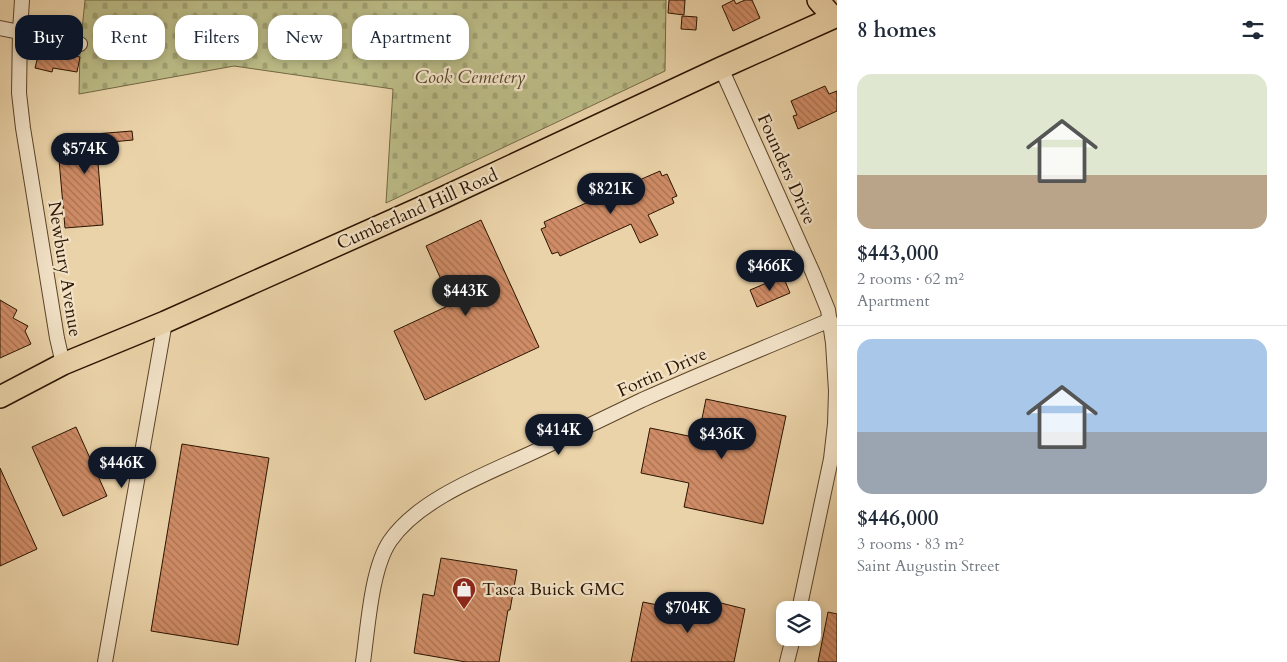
<!DOCTYPE html>
<meta charset="utf-8">
<style>
:root{--surface:#fff;--page:#f2f2f3;--text:#1f2937;--muted:#747a83;--line:#e0e1e3;--accent:#111827}
body{margin:0;font-family:Cardo,serif;background:var(--page);color:var(--text);height:100vh;display:flex;flex-direction:column;font-size:19px;white-space:nowrap}
*{box-sizing:border-box;margin:0}
p{font-size:16px;color:var(--muted)}
.icon{flex:none;width:28px;height:28px;fill:none;stroke:currentColor;stroke-width:2;stroke-linecap:round;stroke-linejoin:round}
.map{position:relative;flex:1;overflow:hidden}
.sheet{display:flex;flex-direction:column;background:var(--surface);width:450px}
.sheet>*{flex:none}
.banner{position:absolute;left:15px;top:15px;width:475px;height:45px;display:flex;gap:10px}
.fabs{position:absolute;left:776px;top:601px;display:grid;gap:10px}
.fabs a{display:grid;place-items:center;width:45px;height:45px;border-radius:10px;background:var(--surface);box-shadow:0 2px 8px #0003;font-size:25px}
.price{position:absolute;translate:-50% -42px;padding:0 11px;border-radius:18px;background:var(--accent);color:#fff;font-size:16px;line-height:32px;filter:drop-shadow(0 1px 2px #0008)}
.price::after{content:'';position:absolute;left:50%;top:30px;width:15px;height:11px;margin-left:-8px;background:inherit;clip-path:polygon(0 0,100% 0,50% 100%)}
.price.on{background:#222;color:#fff}
ul{padding:0;list-style:none}
li{display:grid;align-content:center;gap:10px;height:265px;padding:0 20px}
li+li{border-top:1px solid var(--line)}
li span{display:grid;place-items:center;height:155px;border-radius:15px;color:#555}
li>.icon{margin-inline-start:auto}
span .icon{width:90px;height:90px;fill:#fffc;stroke-width:1}
li b{font-size:21px}
h2{display:flex;justify-content:space-between;align-items:center;height:60px;padding:0 20px;font-size:21px}
.pill{padding:0 18px;border-radius:15px;background:var(--surface);box-shadow:0 2px 8px #0003;font-size:18px;line-height:45px}
.pill.on{background:var(--accent);color:#fff}
main{display:flex;flex:1;min-height:0}
.map>svg:first-child{display:block}
.cemetery{fill:url(#cemetery-stones);stroke:#736843}
.building{fill:url(#building-back-hatch);stroke:#2b1400}
.lines{fill:none;stroke-linecap:round;stroke-linejoin:round}
.street-casing{stroke:#5b442a;stroke-width:16}
.primary-casing{stroke:#2b1400;stroke-width:24}
.street{stroke:#f2e2c7;stroke-width:14}
.primary{stroke:#ebd3a9;stroke-width:21}
.labels{text-anchor:middle;stroke-width:4.5;stroke-linejoin:round;paint-order:stroke}
.park-label{font-size:18px;font-style:italic;fill:#564628;stroke:#f2e2c7}
.street-label{font-size:18px;fill:#2b1400;stroke:#f2e2c7}
.poi-label{font-size:18px;fill:#2b1400;stroke:#f2e2c7;text-anchor:start}
</style>
<main>
<div class="map">
<svg width="837" height="662" viewBox="0 0 837 662">
<defs>
<pattern id="cemetery-stones" width="16" height="16" patternUnits="userSpaceOnUse" patternTransform="scale(1.25)"><rect width="16" height="16" fill="#bbbb86"/><path d="M2 7V4a2 2 0 0 1 4 0v3zM10 15v-3a2 2 0 0 1 4 0v3z" fill="#a1a072"/></pattern>
<pattern id="building-back-hatch" width="6" height="6" patternUnits="userSpaceOnUse" patternTransform="scale(1.25)"><rect width="6" height="6" fill="#cf8c66"/><path d="M-1 5l2 2M0 0l6 6M5-1l2 2" fill="none" stroke="#a87152"/></pattern>
</defs>
<rect width="100%" height="100%" fill="#ebd3a9"/>
<filter id="stains"><feTurbulence type="fractalNoise" baseFrequency=".004" numOctaves="4"/><feColorMatrix values="0 0 0 0 .2 0 0 0 0 .09 0 0 0 0 .02 0 0 0 .5 -.17"/></filter>
<radialGradient id="worn" r=".72"><stop offset=".6" stop-color="#630" stop-opacity="0"/><stop offset="1" stop-color="#630" stop-opacity=".3"/></radialGradient>
<polygon class="cemetery" points="85,0 666,0 665,71 386,203 393,89 234,66 79,94 80,49"/>
<g class="building">
<polygon points="669,0 685,0 684,15 668,13"/>
<polygon points="734,0 736,4 745,0 752,0 760,18 733,31 722,6"/>
<polygon points="682,16 697,17 696,30 681,29"/>
<polygon points="40,48 80,57 77,72 53,68 52,72 35,68"/>
<polygon points="825,86 829,94 837,91 837,111 798,129 793,116 797,115 791,101"/>
<polygon points="132,131 133,140 111,142 112,162 98,163 103,225 65,228 57,137"/>
<polygon points="660,171 662,176 667,174 677,196 672,198 674,203 648,215 658,235 640,243 631,224 560,256 558,252 552,254 541,229 546,227 544,222 628,184 628,185"/>
<polygon points="481,220 539,347 425,400 394,331 452,304 426,246"/>
<polygon points="783,276 790,293 757,307 750,290"/>
<polygon points="0,300 17,310 13,318 28,326 25,331 31,344 0,358"/>
<polygon points="706,399 786,416 763,524 684,507 689,483 641,473 650,428 698,438"/>
<polygon points="76,427 107,496 63,516 32,447"/>
<polygon points="182,444 269,458 238,645 151,631"/>
<polygon points="0,468 37,549 0,566"/>
<polygon points="441,558 517,570 510,610 508,610 499,662 466,662 414,653 423,594 434,596"/>
<polygon points="705,599 745,609 734,662 631,662 643,602 701,614"/>
<polygon points="828,612 837,614 837,662 818,662"/>
</g>
<g class="lines">
<g class="street-casing">
<g id="street">
<polyline points="22,0 20,31 19,93 23,128 57,338 63,364"/>
<polyline points="0,28 80,44"/>
<polyline points="721,68 813,273 828,310 833,343 836,391 835,424 831,459 799,610"/>
<polyline points="105,662 165,322"/>
<path d="M 363,662 C 368,628 371,569 390,541 C 420,497 492,472 540,449 C 574,433 608,416 642,400 C 704,372 767,347 830,320"/>
<polyline points="787,662 793,638"/>
</g>
</g>
<g class="primary-casing">
<g id="primary">
<polyline points="818,0 833,17"/>
<polyline points="0,397 63,364 165,322 438,200 721,68 837,16"/>
</g>
</g>
<use href="#street" class="street"/>
<use href="#primary" class="primary"/>
</g>
<defs>
<g id="shop-pin" transform="scale(1.25)"><path d="M0 17L-7.5 6A9.5 9.5 0 1 1 7.5 6Z" fill="#8f2418" stroke="#f2e2c7"/><path d="M-5-2.5h2.3a2.7 3.5 0 0 1 5.4 0H5L5.5 6h-11ZM-1.5-2.5h3a1.5 2.3 0 0 0-3 0Z" fill="#fff"/></g>
</defs>
<g fill-rule="evenodd">
<use href="#shop-pin" x="464" y="589"/>
</g>
<g class="labels">
<g class="park-label">
<text x="470" y="83">Cook Cemetery</text>
</g>
<g class="street-label">
<text transform="translate(787 169) rotate(66)" y="6">Founders Drive</text>
<text transform="translate(417 209) rotate(-24)" y="6">Cumberland Hill Road</text>
<text transform="translate(65 269) rotate(81)" y="6">Newbury Avenue</text>
<text transform="translate(662 372) rotate(-24)" y="6">Fortin Drive</text>
</g>
<g class="poi-label">
<text x="482" y="595">Tasca Buick GMC</text>
</g>
</g>
<rect width="100%" height="100%" filter="url(#stains)"/>
<rect width="100%" height="100%" fill="url(#worn)"/>
</svg>
<div class="fabs">
<a><svg class="icon" aria-label="layers" viewBox="0 0 24 24"><path d="M12 4l9 5-9 5-9-5zM3 14l9 5 9-5"/></svg></a>
</div>
<b class="price" style="left:85px;top:175px">$574K</b>
<b class="price" style="left:611px;top:215px">$821K</b>
<b class="price" style="left:770px;top:292px">$466K</b>
<b class="price on" style="left:466px;top:317px">$443K</b>
<b class="price" style="left:559px;top:456px">$414K</b>
<b class="price" style="left:722px;top:460px">$436K</b>
<b class="price" style="left:122px;top:489px">$446K</b>
<b class="price" style="left:688px;top:634px">$704K</b>
<div class="banner">
<a class="pill on">Buy</a>
<a class="pill">Rent</a>
<a class="pill">Filters</a>
<a class="pill">New</a>
<a class="pill">Apartment</a>
</div>
</div>
<section class="sheet">
<h2>8 homes<svg class="icon" aria-label="filters" viewBox="0 0 24 24"><path d="M4 7h16M4 17h16"/><circle cx="9" cy="7" r="2"/><circle cx="15" cy="17" r="2"/></svg></h2>
<ul>
<li><span style="background:linear-gradient(#dfe7d0 65%,#b9a48a 0)"><svg class="icon" aria-label="home" viewBox="0 0 24 24"><path d="M3 11l9-7 9 7M6 9v11h12V9"/></svg></span><div><b>$443,000</b><p>2 rooms · 62 m²</p><p>Apartment</p></div></li>
<li><span style="background:linear-gradient(#a9c7e8 60%,#9aa5b1 0)"><svg class="icon" aria-label="home" viewBox="0 0 24 24"><path d="M3 11l9-7 9 7M6 9v11h12V9"/></svg></span><div><b>$446,000</b><p>3 rooms · 83 m²</p><p>Saint Augustin Street</p></div></li>
</ul>
</section>
</main>
